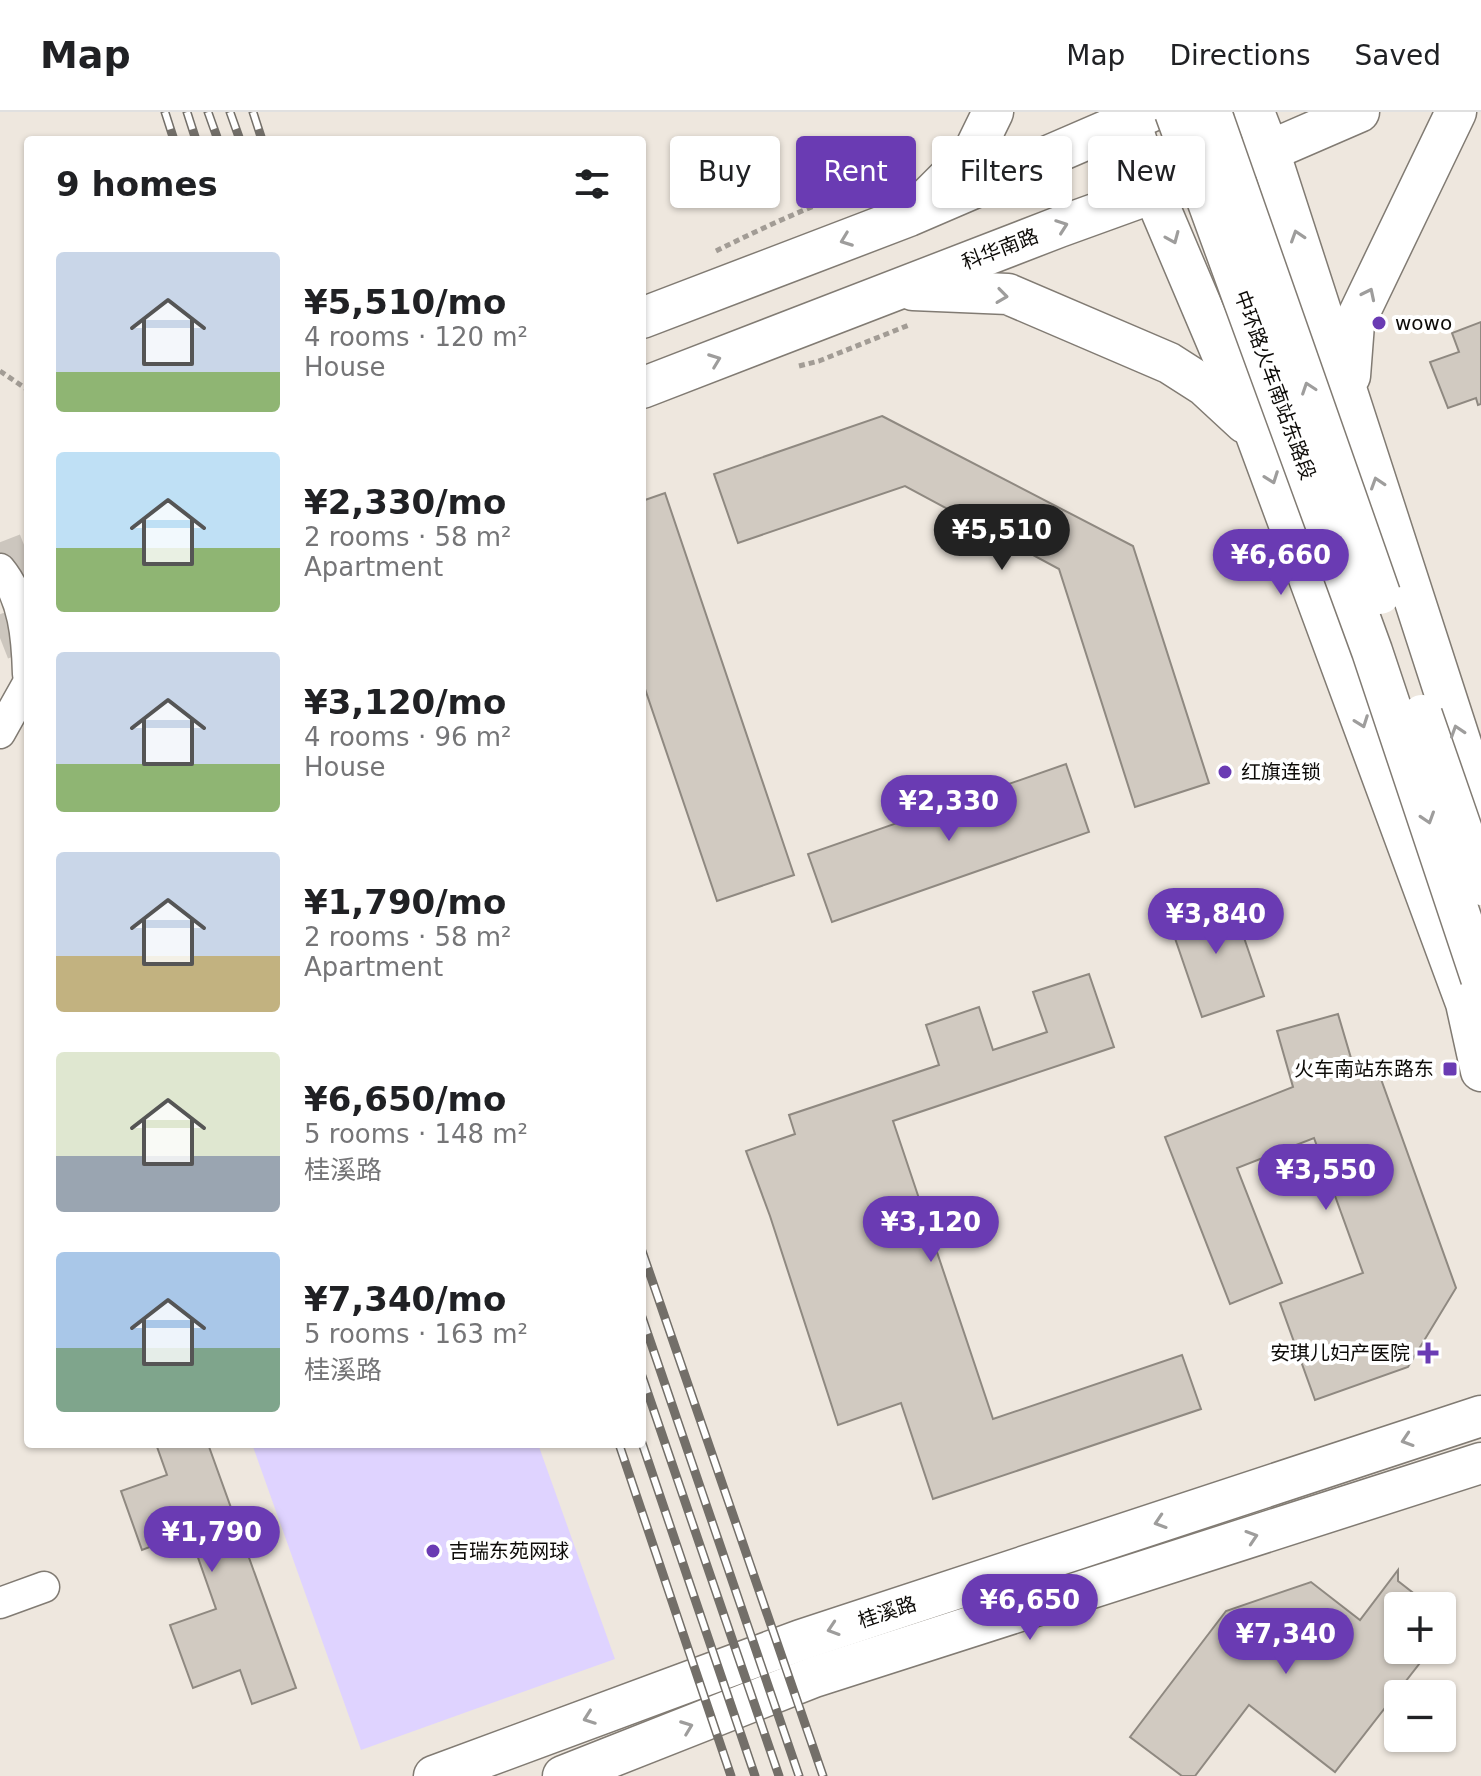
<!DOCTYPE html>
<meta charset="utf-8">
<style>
:root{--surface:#fff;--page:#f2f2f2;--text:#202124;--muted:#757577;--line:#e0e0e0;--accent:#6a3bb3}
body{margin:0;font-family:"DejaVu Sans","Noto Sans SC",sans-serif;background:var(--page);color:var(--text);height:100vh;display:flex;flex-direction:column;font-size:30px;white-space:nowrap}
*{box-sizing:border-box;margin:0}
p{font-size:26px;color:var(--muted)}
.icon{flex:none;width:44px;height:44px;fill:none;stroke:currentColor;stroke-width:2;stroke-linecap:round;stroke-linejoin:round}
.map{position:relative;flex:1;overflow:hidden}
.panel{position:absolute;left:24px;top:24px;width:622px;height:1312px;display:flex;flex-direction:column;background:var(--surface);border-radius:8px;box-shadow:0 2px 6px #0004}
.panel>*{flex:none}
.banner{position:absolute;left:670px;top:24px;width:690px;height:72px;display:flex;gap:16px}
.fabs{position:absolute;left:1384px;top:1480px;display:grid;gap:16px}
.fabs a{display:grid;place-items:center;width:72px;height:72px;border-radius:8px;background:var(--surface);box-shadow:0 2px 6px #0004;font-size:40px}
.price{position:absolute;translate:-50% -68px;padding:0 18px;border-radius:28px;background:var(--accent);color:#fff;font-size:26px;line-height:52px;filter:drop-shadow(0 2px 4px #0008)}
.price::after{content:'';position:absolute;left:50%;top:48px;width:24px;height:18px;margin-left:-12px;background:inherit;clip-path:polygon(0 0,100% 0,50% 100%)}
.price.current{background:#222;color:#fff}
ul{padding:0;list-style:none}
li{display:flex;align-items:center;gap:24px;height:200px;padding:0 32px}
li span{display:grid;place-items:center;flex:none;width:224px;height:160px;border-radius:8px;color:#555}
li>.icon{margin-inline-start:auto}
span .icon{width:96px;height:96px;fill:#fffc;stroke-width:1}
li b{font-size:34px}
h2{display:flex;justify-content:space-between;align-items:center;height:96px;padding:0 32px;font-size:34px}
.tag{padding:0 28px;border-radius:8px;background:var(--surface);box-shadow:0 2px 6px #0004;font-size:28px;line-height:72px}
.tag.current{background:var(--accent);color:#fff}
header{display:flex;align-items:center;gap:48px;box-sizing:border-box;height:112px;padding:0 40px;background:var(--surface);border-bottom:2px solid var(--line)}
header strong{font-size:38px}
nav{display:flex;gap:44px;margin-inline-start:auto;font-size:28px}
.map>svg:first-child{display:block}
.pitch{fill:#dfd3ff}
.building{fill:#d1cac1;stroke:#8f8981;stroke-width:2}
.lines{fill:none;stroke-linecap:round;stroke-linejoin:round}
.highway-tunnel{stroke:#ccc6be;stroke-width:44;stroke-dasharray:44 22;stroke-linecap:butt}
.minor-casing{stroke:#817b73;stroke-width:33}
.major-casing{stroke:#817b73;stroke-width:43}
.path{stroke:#a29c95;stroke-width:5;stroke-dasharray:6 4;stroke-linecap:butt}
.minor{stroke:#fff;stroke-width:30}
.major{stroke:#fff;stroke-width:40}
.rail-casing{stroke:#736f69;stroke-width:9}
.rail{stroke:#fff;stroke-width:6;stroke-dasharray:18;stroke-linecap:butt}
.major-bridge-casing{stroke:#817b73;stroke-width:43;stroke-linecap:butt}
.major-bridge{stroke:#fff;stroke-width:40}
.oneway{stroke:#9e9d9c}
.poi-dot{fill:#6a3bb3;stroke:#fff;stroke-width:3}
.labels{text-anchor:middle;stroke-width:8;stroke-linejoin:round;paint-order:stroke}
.street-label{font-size:20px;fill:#0d0b08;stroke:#fff}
.poi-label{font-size:20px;fill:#0d0b08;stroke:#fff;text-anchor:start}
</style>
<header>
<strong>Map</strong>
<nav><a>Map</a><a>Directions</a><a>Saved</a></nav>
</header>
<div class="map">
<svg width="1481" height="1664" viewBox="0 0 1481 1664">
<rect width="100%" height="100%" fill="#eee7de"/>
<polygon class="pitch" points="252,1332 538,1332 615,1547 361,1638"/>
<g class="building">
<polygon points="1481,210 1481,292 1478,293 1476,286 1448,296 1430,250 1459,240 1452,221"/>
<polygon points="882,304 1133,434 1209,671 1135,695 1059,457 905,374 738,431 714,362"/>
<polygon points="665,381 794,763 717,789 642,568 642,389"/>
<polygon points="1066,652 1089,720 832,810 808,742"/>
<polygon points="1229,782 1264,884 1202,905 1167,803"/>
<polygon points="1089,862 1114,935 893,1009 993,1307 1182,1243 1201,1297 933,1387 901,1291 838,1313 770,1104 746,1039 795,1022 789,1003 939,953 926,913 979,895 993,938 1047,920 1033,880"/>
<polygon points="1338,902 1356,963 1377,956 1456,1176 1408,1255 1315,1288 1280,1191 1363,1161 1314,1026 1237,1056 1282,1171 1230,1192 1165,1025 1293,975 1277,919"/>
<polygon points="156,1332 208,1332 296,1576 252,1592 240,1558 193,1576 170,1513 216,1497 189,1420 142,1438 121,1379 167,1363"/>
<polygon points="1398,1458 1398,1469 1430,1494 1398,1494 1398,1538 1430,1538 1335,1660 1249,1593 1195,1664 1182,1664 1130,1625 1226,1499 1311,1470 1360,1508"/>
</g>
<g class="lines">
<g class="highway-tunnel">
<polyline points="0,454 28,443"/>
<polyline points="0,526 28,515"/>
</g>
<g class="minor-casing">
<g id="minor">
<path d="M 0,457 C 24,486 27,526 28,562"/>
<polyline points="0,621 28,571"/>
<polyline points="0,1491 44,1475"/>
</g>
</g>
<g class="major-casing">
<g id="major">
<polyline points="1127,0 1154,82 1255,320 1466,891 1481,959"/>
<polyline points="1254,0 1269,39 1481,693"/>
<polyline points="929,85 973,41 993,0"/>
<polyline points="913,178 1008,182 1169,251 1205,274 1245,311"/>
<polyline points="642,206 909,104 1150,0"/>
<polyline points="1350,264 1354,212 1456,0"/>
<polyline points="642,276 1059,115 1269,39 1359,0"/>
<polyline points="434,1664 801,1528 1481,1304"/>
<polyline points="563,1664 814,1565 1481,1351"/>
</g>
</g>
<g class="path">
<path d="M 716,139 C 776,109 839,81 903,62"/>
<polyline points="799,254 819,249 909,213"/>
<polyline points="0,259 28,278"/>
</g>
<use href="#minor" class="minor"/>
<use href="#major" class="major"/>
<g class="rail-casing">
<g id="rail">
<polyline points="165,0 174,28"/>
<polyline points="187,0 196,28"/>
<polyline points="208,0 218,28"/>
<polyline points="230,0 240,28"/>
<polyline points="253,0 262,28"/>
<polyline points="642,1139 823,1664"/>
<polyline points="642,1205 799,1664"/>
<polyline points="642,1264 779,1664"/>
<polyline points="642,1331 755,1664"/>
<polyline points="619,1332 731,1664"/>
</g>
</g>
<use href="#rail" class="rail"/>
<g class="major-bridge-casing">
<g id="major-bridge">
<polyline points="1175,0 1372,539 1481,866"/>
<polyline points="1211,0 1380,482"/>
<polyline points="1422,603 1481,773"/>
</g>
</g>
<use href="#major-bridge" class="major-bridge"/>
</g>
<defs><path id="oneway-chevron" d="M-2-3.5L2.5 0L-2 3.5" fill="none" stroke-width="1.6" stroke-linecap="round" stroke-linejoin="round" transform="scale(2)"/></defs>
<g class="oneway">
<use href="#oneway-chevron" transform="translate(1062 114) rotate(-20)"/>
<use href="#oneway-chevron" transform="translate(1297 124) rotate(-108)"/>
<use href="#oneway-chevron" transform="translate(1173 126) rotate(67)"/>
<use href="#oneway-chevron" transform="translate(846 128) rotate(159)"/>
<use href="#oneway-chevron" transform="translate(1369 182) rotate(-64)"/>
<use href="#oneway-chevron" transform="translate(1002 184) rotate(8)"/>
<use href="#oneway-chevron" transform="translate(715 248) rotate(-21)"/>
<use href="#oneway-chevron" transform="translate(1308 276) rotate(-109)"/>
<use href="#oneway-chevron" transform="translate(1272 366) rotate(70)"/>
<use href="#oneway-chevron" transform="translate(1377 371) rotate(-108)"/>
<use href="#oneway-chevron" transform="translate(1362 610) rotate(70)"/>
<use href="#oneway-chevron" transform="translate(1457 619) rotate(-108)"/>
<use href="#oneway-chevron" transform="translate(1428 706) rotate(72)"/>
<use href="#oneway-chevron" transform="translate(1407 1328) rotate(162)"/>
<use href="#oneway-chevron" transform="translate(1160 1410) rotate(162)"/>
<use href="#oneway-chevron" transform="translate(1252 1425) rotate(-18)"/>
<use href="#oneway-chevron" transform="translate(833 1517) rotate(162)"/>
<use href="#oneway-chevron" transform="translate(589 1606) rotate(160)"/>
<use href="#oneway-chevron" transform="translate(687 1615) rotate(-21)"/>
</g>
<g class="poi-dot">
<circle cx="1379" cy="211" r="8"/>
<circle cx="1225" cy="660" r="8"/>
<rect x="1442" y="949" width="16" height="16" rx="4"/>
<path d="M1424 1229h8v8h8v8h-8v8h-8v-8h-8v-8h8z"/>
<circle cx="433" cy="1439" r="8"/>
</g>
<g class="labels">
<g class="street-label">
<text transform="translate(1000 137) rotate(-21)" y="7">科华南路</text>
<text transform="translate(1275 273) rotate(70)" y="7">中环路火车南站东路段</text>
<text transform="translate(887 1500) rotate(-18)" y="7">桂溪路</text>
</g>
<g class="poi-label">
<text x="1395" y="218">wowo</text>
<text x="1241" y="667">红旗连锁</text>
<text x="1434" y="964" text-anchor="end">火车南站东路东</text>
<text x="1410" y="1248" text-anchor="end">安琪儿妇产医院</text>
<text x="449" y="1446">吉瑞东苑网球</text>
</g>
</g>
</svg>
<div class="fabs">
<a>+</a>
<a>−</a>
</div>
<b class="price current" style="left:1002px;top:460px">¥5,510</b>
<b class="price" style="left:1281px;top:485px">¥6,660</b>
<b class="price" style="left:949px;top:731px">¥2,330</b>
<b class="price" style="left:1216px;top:844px">¥3,840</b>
<b class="price" style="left:1326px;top:1100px">¥3,550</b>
<b class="price" style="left:931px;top:1152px">¥3,120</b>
<b class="price" style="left:212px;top:1462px">¥1,790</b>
<b class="price" style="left:1030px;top:1530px">¥6,650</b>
<b class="price" style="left:1286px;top:1564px">¥7,340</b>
<div class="banner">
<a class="tag">Buy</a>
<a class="tag current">Rent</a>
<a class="tag">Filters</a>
<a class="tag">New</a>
</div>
<section class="panel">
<h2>9 homes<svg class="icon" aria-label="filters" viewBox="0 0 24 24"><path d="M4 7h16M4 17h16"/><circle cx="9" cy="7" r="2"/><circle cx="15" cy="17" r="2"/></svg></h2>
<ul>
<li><span style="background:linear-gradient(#c9d6e8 75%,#8fb573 0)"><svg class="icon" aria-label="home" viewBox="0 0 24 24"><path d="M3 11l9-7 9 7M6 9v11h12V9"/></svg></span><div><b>¥5,510/mo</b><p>4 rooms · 120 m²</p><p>House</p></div></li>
<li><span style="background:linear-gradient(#bfe0f5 60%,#8fb573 0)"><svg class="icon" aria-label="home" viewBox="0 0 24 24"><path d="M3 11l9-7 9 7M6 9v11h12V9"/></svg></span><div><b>¥2,330/mo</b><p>2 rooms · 58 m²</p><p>Apartment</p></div></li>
<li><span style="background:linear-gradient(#c9d6e8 70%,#8fb573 0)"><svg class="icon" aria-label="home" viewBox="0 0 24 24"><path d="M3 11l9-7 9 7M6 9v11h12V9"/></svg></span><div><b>¥3,120/mo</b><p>4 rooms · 96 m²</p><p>House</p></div></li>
<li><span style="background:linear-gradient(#c9d6e8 65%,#c2b280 0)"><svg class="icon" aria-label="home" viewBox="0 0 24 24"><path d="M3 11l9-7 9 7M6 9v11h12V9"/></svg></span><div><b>¥1,790/mo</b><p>2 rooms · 58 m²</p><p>Apartment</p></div></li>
<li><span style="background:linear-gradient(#dfe7d0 65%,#9aa5b1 0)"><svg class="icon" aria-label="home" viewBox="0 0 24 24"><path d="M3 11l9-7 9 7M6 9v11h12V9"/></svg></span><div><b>¥6,650/mo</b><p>5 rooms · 148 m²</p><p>桂溪路</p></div></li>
<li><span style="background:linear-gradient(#a9c7e8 60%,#7fa58c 0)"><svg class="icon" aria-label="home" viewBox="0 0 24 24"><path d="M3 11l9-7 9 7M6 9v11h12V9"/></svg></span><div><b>¥7,340/mo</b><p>5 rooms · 163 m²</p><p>桂溪路</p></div></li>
</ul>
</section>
</div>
